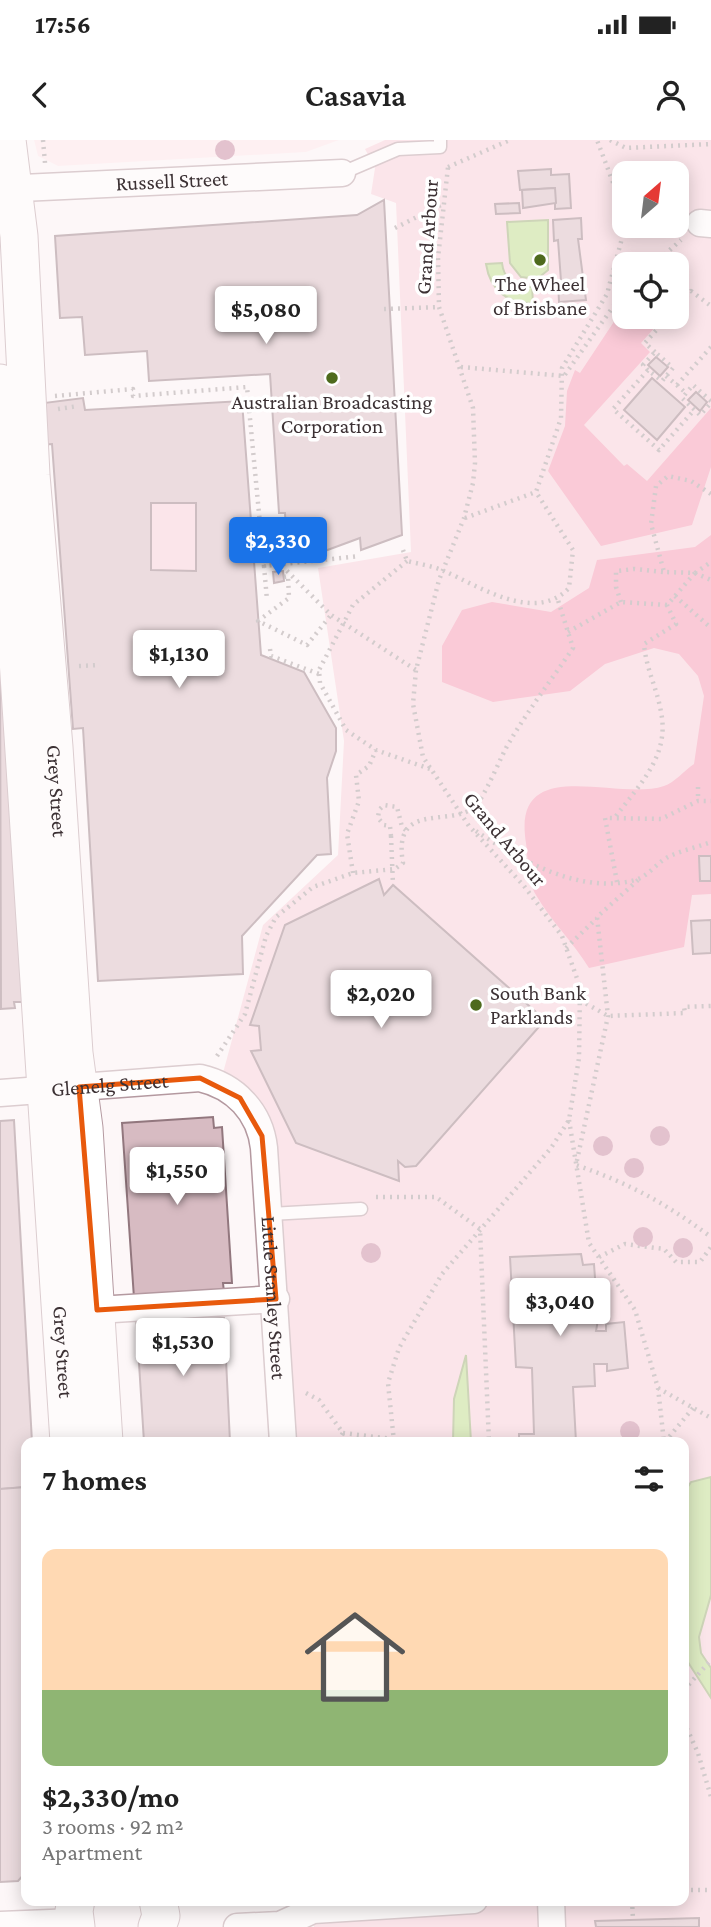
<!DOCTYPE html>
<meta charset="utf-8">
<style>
:root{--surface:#fff;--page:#f2f2f2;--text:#222;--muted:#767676;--accent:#1a73e8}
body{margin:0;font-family:"Crimson Pro",serif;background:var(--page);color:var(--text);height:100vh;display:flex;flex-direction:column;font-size:26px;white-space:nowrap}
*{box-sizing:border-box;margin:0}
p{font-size:23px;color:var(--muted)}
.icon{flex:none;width:38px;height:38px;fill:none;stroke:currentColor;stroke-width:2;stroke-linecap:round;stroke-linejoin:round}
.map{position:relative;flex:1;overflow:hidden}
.side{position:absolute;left:21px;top:1297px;width:668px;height:469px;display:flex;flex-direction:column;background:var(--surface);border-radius:14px;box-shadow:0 4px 18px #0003}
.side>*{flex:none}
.needle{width:46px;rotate:28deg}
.tools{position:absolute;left:612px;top:21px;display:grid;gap:14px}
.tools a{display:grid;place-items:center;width:77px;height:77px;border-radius:14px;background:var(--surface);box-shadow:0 4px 18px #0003;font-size:35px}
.price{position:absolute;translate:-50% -60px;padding:0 16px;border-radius:7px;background:#fff;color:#222;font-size:23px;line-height:46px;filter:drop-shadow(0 2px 4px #0008)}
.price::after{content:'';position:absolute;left:50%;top:42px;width:21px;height:16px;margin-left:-10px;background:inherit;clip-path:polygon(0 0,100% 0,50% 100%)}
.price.active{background:var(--accent);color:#fff}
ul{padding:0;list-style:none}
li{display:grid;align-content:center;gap:14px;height:371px;padding:0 21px}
li span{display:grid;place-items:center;height:217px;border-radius:14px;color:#555}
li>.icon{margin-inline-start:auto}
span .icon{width:126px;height:126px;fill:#fffc;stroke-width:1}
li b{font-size:30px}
h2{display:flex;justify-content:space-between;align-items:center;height:84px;padding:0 21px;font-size:30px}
.status{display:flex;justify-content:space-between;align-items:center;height:49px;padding:0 35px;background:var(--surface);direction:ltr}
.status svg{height:19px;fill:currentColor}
header{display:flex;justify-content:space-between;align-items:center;height:91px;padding:0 21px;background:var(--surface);font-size:32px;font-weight:600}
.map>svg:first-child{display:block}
.built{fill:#fee7ec}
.green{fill:#f9cfd9;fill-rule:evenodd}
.forest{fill:#f592af}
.water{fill:#b9de84;stroke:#94aa6c;stroke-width:2}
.building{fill:#d7bbc2;stroke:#92777e;stroke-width:2;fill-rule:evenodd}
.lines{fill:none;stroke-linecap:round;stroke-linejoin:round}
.lane-casing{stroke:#b499a0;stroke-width:15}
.street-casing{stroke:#b499a0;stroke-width:29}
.secondary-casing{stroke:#b499a0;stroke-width:39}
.path{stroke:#a1989a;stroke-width:4.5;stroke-dasharray:2 5;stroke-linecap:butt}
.lane{stroke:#fff;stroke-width:12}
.street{stroke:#fff;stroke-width:26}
.secondary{stroke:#fff;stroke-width:37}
.path-bridge{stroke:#a1989a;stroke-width:4.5;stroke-dasharray:2 5;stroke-linecap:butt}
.tree{fill:#c3829c}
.marked{fill:none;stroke:#e8590c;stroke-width:5;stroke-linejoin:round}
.poi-dot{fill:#4e6a1d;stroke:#fff;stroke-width:2.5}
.labels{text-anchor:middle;stroke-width:7;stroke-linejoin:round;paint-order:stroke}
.street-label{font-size:21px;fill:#3c3134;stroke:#fff}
.poi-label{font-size:21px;fill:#3c3134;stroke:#fff}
</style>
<div class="status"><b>17:56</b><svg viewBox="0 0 49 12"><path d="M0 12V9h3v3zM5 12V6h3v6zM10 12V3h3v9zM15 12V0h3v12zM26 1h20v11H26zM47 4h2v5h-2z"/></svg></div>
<header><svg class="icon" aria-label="back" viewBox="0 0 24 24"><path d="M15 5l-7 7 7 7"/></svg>Casavia<svg class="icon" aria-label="person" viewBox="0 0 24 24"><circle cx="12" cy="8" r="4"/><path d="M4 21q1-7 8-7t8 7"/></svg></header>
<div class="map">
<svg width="711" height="1787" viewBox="0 0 711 1787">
<rect width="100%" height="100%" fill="#fdf7f8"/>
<polygon class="built" points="34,0 339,0 306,12 58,26 38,16"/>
<g class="green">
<path d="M 385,0 L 711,0 L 711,1787 L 314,1787 L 312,1761 L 684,1760 L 684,1302 L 283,1302 L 262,996 L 220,944 L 263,785 L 338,715 L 344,601 L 318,428 L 411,412 L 396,63 L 371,54 L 375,28 L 365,9 ZM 625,33 L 677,33 L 677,86 L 625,86 ZM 625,124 L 677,124 L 677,177 L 625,177 Z"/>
<polygon points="151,363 196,363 196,431 151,430"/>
</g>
<g class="forest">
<polygon points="625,165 625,177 664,177 641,203 650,212 584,285 624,326 627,324 647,341 711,268 711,327 692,385 601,406 548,331 565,286 567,251 575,230 580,233"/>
<path d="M 711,395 L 711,754 L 692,755 L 684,807 L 589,828 C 573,802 551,781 536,755 C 528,742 528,718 526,703 C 511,612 617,662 664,646 C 674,643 685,630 694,624 L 704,556 L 698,536 L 679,514 L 654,508 L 605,524 L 570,551 L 493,562 L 442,542 L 442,506 L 462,470 L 492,462 L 551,472 L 589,448 L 597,420 L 695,407 Z"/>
</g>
<g class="water">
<polygon points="548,80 548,130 537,139 521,137 510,123 507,82"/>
<path d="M 502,123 C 504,140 515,147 532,147 L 533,163 C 508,164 490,150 486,124 Z"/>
<polygon points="466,1215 471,1302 453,1302 454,1259"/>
<polygon points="711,1337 711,1455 699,1497 701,1513 711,1528 711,1558 684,1516 684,1353 691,1342"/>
</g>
<g class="building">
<polygon points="551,29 551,35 569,34 571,68 555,69 555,48 520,50 518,31"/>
<polygon points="555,48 556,63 523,68 522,50"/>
<polygon points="384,60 402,395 361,410 360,398 322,412 322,402 287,414 285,373 279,373 270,234 149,241 147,211 85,215 82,177 60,178 55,96 357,75"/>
<polygon points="519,63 520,73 496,74 495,64"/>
<polygon points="581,78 582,99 578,99 586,160 559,162 558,141 561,141 558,100 554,101 553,80"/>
<polygon points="656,217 668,227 660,236 648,225"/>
<polygon points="652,238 685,267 657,300 624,270"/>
<polygon points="696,252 707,262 700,271 688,260"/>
<path d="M 83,258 L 85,270 L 242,261 L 261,515 L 304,532 L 336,588 L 336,611 L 327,638 L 331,714 L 317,715 L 242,796 L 243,834 L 98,841 L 83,588 L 73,589 L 52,304 L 39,305 L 36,264 ZM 151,363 L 196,363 L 196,431 L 151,430 Z"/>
<polygon points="283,431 284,441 274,443 273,432"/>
<polygon points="0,508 23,862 14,862 15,868 1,869"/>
<polygon points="699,716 711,716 711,741 700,741"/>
<polygon points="379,739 384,755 393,745 545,880 416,1026 405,1027 398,1021 399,1041 296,1003 251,911 261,910 259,886 250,885 285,785"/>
<polygon points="711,780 711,813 693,814 691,781"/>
<polygon points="213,977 214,988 222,987 232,1143 223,1143 224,1152 134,1158 122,983"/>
<polygon points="14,980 32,1302 26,1302 26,1347 0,1349 0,981"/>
<polygon points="581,1114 583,1125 594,1124 598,1180 596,1191 606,1191 606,1184 624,1182 628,1228 607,1231 607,1224 594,1224 595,1246 573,1247 576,1302 519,1302 519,1294 534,1294 532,1228 516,1227 510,1117"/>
<polygon points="202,1173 203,1179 224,1178 230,1302 144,1302 136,1176"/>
<polygon points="26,1347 26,1732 18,1741 0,1742 0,1349"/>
<polygon points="684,1651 688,1699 684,1699"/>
<polygon points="699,1778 699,1787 596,1787 595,1781"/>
</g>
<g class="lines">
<g class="lane-casing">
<g id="lane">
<polyline points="342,33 398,9 440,7 440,0"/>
<polyline points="270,1074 361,1069"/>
</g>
</g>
<g class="street-casing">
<g id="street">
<path id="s1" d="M 0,49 L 342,33"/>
<polyline points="700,83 711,84"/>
<path id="s2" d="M 0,953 L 200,938 C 235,946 260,972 264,1008 L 283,1302"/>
<polyline points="97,1170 276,1159"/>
<polyline points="551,1760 552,1787"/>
<polyline points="0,1785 75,1782"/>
<polyline points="237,1787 280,1785 313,1770 474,1760"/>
</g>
</g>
<g class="secondary-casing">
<g id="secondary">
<path id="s3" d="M 7,0 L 19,96 L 31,335 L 54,607 L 74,913 L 84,988 L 104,1302"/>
<path id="s4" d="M 0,243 L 69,1302"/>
<polyline points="76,1760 74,1771 76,1787"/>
<polyline points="157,1787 161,1776 158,1760"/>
</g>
</g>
<g class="path">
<polyline points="43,0 45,23"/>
<polyline points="610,0 626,8 711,4"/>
<polyline points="448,27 510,0"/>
<polyline points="395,88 443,64"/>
<polyline points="654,124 681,100"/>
<polyline points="677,167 691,151 711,166"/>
<polyline points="384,169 439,167"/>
<polyline points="655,212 645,203 668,177"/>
<polyline points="461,227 564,236 625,150"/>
<polyline points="648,230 643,225 655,212 673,228 662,241 648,230 613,269 659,310 694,270"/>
<polyline points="666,236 686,253"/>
<polyline points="677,245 711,207"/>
<polyline points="55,256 133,249 133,256 247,247 264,426 360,416"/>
<polyline points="711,261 693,245 682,258 700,275 711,263"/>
<polyline points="58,269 78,266"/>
<polyline points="465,378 536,352 561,278 562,228 607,154 625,87 623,69 597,0"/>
<path d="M 403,410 L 407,421 C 419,424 433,426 444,431 C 479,446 535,484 569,448 L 573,410 L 536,352"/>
<polyline points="407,421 353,465 319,530 320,543 346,590 376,610 430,629"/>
<polyline points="264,426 267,460"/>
<polyline points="282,426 331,475 416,530"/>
<polyline points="695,433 711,422"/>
<polyline points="695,433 711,440"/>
<polyline points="284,437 288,436 289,458 258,481 307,505 331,475"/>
<polyline points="675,456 711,488"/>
<polyline points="621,462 616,447 616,431 634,429 664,432"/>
<polyline points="568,492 621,462 667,465"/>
<polyline points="270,509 271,516 319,534"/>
<polyline points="79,526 100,525"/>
<polyline points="698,647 698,661"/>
<path d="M 616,676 C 640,644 670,615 661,572 C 657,548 646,529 644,504 L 676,484 L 667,465 L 695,433 L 664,432 L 651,384 L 656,346 L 668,336 L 691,341 L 711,354"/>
<path d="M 476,691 C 519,720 581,755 635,740 C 648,737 658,721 670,716 C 683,710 698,707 711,702"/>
<polyline points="391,696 390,686 384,685 378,678 379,670 384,665 397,667 402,687 407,691"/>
<polyline points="353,733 347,694 359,661 356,635 369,626 376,610"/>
<path d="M 638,740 L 597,777 L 608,876 L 576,1025 C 631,1044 665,1063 711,1097"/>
<polyline points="617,742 605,678 661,679 698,661 711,661"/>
<polyline points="566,808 597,778"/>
<polyline points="580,860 608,876 685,873 684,867 711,866"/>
<path d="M 217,916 L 245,874 L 266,796 L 276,777 L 313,747 L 353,733 L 395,729 L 403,723 C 392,660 450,688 474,667 C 485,658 501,615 510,601 C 529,569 552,539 573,508 L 557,457"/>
<polyline points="569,980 589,1103 635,1170 658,1248 664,1302"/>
<polyline points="376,1057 436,1057 480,1089 489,1302"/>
<polyline points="599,1117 625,1104 664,1109 676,1122 700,1122 711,1107"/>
<polyline points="658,1248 711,1278"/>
<polyline points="306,1253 319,1260 343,1293 337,1302"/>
<polyline points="343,1293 392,1299"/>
<polyline points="394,1302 388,1243 399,1208 442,1134 551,1008 569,980 579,918 580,847 562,796 524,746 469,686 423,617 413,564 416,530 439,440 464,378 473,343 475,323 473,268 439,167 438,118 448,27"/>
<polyline points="665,1302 693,1268"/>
<polyline points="684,1550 711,1520"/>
<polyline points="684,1582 698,1613 711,1657"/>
<polyline points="684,1750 711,1750"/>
<polyline points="632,1760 633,1780"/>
</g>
<use href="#lane" class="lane"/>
<use href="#street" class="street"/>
<use href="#secondary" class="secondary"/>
<polyline class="path-bridge" points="391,696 393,745"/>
</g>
<g class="tree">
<circle cx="225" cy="10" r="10"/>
<circle cx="660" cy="996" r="10"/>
<circle cx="603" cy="1006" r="10"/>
<circle cx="634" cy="1028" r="10"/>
<circle cx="643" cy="1097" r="10"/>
<circle cx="683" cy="1108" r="10"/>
<circle cx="371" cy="1113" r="10"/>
<circle cx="630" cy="1291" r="10"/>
</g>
<path d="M0 0H711V1787H0ZM 200,938 L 240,958 L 262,996 L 276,1159 L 97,1170 L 79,947 Z" fill="#fdf7f8" fill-opacity=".55" fill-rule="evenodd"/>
<path class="marked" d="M 200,938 L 240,958 L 262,996 L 276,1159 L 97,1170 L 79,947 Z"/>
<g class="poi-dot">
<circle cx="540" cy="120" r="7"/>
<circle cx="332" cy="238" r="7"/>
<circle cx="476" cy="865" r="7"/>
</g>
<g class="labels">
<g class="street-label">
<text dy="7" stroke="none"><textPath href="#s1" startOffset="172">Russell Street</textPath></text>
<text transform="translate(427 97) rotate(-86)" y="7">Grand Arbour</text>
<text dy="7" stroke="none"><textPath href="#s3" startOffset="653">Grey Street</textPath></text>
<text transform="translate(505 699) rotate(50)" y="7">Grand Arbour</text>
<text dy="7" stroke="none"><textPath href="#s2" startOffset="110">Glenelg Street</textPath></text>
<text dy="7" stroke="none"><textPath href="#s2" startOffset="452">Little Stanley Street</textPath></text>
<text dy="7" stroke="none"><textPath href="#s4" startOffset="971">Grey Street</textPath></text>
</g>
<g class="poi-label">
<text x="540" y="151">The Wheel<tspan x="540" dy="24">of Brisbane</tspan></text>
<text x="332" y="269">Australian Broadcasting<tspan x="332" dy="24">Corporation</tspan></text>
<text x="490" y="860" text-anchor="start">South Bank<tspan x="490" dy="24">Parklands</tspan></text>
</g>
</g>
</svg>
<div class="tools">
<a><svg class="needle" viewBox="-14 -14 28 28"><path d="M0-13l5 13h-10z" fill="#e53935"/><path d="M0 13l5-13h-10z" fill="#767676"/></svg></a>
<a><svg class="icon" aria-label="locate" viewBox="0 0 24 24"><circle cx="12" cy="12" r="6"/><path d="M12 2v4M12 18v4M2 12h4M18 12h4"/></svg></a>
</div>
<b class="price" style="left:266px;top:206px">$5,080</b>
<b class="price active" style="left:278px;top:437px">$2,330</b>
<b class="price" style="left:179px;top:550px">$1,130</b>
<b class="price" style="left:381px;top:890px">$2,020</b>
<b class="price" style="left:177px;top:1067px">$1,550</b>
<b class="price" style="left:560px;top:1198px">$3,040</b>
<b class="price" style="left:183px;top:1238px">$1,530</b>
<section class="side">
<h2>7 homes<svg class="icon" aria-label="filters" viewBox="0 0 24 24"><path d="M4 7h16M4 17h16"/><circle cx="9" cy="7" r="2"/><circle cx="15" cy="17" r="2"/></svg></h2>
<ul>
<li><span style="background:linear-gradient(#ffd9b3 65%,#8fb573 0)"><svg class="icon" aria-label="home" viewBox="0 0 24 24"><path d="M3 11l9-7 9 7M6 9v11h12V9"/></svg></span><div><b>$2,330/mo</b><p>3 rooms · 92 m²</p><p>Apartment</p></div></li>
</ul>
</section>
</div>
